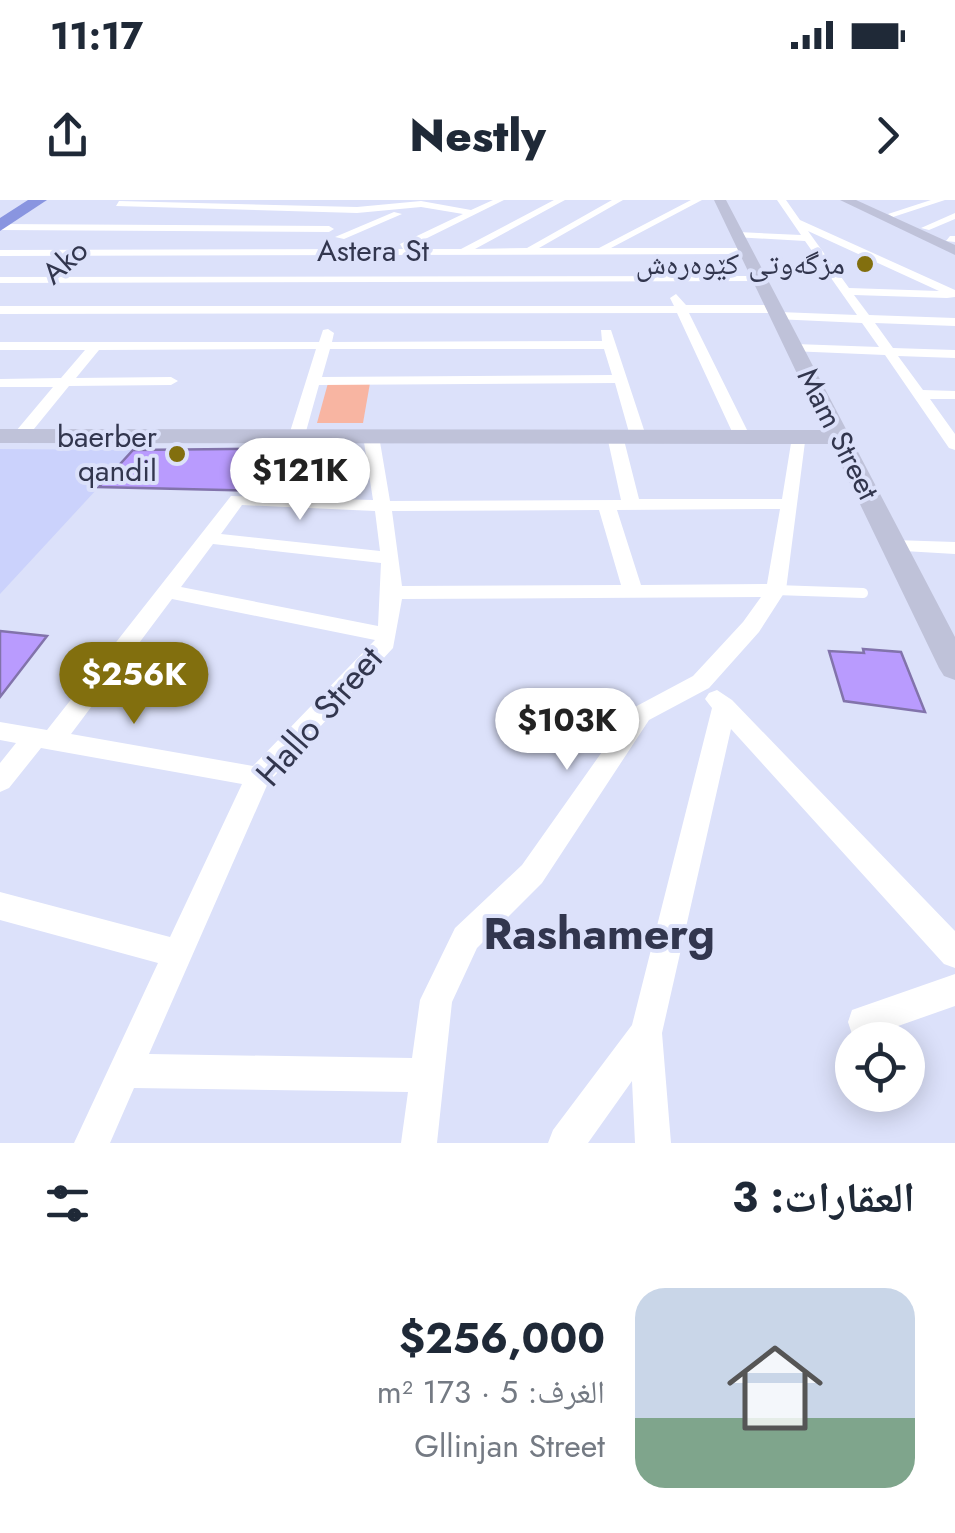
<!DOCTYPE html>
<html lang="ar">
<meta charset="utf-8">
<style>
:root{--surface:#fff;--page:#f2f2f3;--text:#1f2937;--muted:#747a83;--line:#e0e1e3;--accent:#826f0e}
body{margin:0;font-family:Jost,"Noto Naskh Arabic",sans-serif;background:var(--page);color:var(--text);direction:rtl;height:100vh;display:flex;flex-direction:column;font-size:38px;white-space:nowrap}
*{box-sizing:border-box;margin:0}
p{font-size:32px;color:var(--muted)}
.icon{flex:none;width:55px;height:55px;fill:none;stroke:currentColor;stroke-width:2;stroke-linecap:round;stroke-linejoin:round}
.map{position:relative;height:943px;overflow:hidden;direction:ltr}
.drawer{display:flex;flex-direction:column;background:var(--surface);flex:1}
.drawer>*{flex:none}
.fabs{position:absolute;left:835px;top:822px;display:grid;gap:20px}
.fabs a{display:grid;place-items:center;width:90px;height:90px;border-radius:50%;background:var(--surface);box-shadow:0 5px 25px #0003;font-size:50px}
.price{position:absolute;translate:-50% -85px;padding:0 22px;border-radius:35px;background:#fff;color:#222;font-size:32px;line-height:65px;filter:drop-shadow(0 2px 5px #0008)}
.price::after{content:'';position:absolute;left:50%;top:60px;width:30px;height:22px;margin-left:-15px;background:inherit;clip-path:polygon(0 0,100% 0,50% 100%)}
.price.on{background:var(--accent);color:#fff}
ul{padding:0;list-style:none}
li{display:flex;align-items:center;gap:30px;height:250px;padding:0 40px}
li+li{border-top:2px solid var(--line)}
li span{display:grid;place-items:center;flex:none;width:280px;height:200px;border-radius:30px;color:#555}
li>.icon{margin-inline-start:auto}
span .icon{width:120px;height:120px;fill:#fffc;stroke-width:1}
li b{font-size:42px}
h2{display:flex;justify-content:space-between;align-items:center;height:120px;padding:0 40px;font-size:42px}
.status{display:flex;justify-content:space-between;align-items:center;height:70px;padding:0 50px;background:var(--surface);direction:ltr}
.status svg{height:28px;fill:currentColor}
header{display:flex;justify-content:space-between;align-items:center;height:130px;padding:0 40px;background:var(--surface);font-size:45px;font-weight:800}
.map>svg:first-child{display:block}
.built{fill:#cbd2fc}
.green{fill:#f8b5a2}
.building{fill:#b99bfe;stroke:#8273ab;stroke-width:2.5}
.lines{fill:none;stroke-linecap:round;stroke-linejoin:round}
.lane{stroke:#fff;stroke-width:10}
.street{fill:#fff;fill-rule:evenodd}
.secondary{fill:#bfc2d9;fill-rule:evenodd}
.highway{fill:#8995e0;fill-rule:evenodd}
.poi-dot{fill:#826f0e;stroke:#dce1fa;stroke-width:4}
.labels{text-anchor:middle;stroke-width:8;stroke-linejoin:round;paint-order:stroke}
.far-street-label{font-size:30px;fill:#32364e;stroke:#dce1fa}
.far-poi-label{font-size:30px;fill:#32364e;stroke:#dce1fa;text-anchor:end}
.street-label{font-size:35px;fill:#32364e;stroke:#dce1fa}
.near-neighbourhood-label{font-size:45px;font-weight:bold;fill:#32364e;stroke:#dce1fa}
</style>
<div class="status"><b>11:17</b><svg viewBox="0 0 49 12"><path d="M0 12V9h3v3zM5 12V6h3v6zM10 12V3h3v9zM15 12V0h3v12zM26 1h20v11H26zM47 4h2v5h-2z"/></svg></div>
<header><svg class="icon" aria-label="forward" viewBox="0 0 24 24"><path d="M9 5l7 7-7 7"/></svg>Nestly<svg class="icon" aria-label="share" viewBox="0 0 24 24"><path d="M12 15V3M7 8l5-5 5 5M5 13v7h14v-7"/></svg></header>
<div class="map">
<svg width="955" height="943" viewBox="0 0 955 943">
<rect width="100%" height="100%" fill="#dce1fa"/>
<polygon class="built" points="0,249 133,250 0,394"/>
<polygon class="green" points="328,183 370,183 363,223 317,223"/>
<g class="building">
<polygon points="336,248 344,293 99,287 133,250"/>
<polygon points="0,431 47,436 0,497"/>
<polygon points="863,449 901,452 925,512 844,501 829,451 864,453"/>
</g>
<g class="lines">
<polyline class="lane" points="776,390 863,393"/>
<g class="street">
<polygon points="493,0 504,0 405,49 461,49 554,0 565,0 475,49 527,48 612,0 623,0 539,48 599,48 691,0 702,0 611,48 746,48 751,51 746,54 0,56 0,50 403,49 400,44 463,14 421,7 357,13 116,6 119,1 357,7 421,1 471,10"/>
<path d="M 777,0 L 786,0 L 800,20 L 955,90 L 955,97 L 947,98 L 854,95 L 869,115 L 955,118 L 955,126 L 875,123 L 893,148 L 955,150 L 955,158 L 898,156 L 923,190 L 955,191 L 955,199 L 930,199 L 955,234 L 955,250 L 949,248 L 885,155 L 790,151 L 788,148 L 795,144 L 879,147 L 862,123 L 775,119 L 775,113 L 779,112 L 857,115 L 805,41 L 734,37 L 738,32 L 801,35 ZM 808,31 L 939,91 L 849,88 Z"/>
<polygon points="931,0 945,0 893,17 888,14"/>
<polygon points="394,12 402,14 344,39 335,37"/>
<polygon points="955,13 955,19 929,30 921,28"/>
<polygon points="0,24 329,26 334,29 329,32 0,30"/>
<polygon points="950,36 955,36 955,42 946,41"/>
<polygon points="763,76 759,81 0,83 0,77"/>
<polygon points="676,94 686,105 775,105 781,109 775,113 689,113 750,236 748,239 734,236 677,113 0,114 0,106 674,106 670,98"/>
<path d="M 328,129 L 334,133 L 332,142 L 602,141 L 601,130 L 611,130 L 646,236 L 638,241 L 630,236 L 615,183 L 319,185 L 305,235 L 291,238 L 289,235 L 316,149 L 99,150 L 76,178 L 171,177 L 178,181 L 171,185 L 69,186 L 25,240 L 11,237 L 53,187 L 0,187 L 0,179 L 61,178 L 85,150 L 0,150 L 0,142 L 319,142 L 323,130 ZM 330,149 L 604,149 L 612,175 L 322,177 Z"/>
<path d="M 371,231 L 379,236 L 390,301 L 621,300 L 607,236 L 615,231 L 623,236 L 639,299 L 782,299 L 792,237 L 806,234 L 786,390 L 759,432 L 709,488 L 649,520 L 542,683 L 477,748 L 452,802 L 437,943 L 401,943 L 408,892 L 134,888 L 110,943 L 74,943 L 158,763 L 0,720 L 0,692 L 170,737 L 242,584 L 41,548 L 9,588 L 0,592 L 0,563 L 16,543 L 0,540 L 0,522 L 47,530 L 231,296 L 373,300 L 363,236 ZM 242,305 L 375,311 L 380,351 L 221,334 ZM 780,309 L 767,384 L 641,385 L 617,310 ZM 599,310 L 621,385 L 402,386 L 392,311 ZM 213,344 L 381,363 L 378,426 L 181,387 ZM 761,397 L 743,422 L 693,476 L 633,508 L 522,665 L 455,728 L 420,800 L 412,858 L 149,854 L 268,583 L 393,448 L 402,399 ZM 172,399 L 375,440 L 253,566 L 71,534 Z"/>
<polygon points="894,340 955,342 955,354 887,350 885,346"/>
<polygon points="717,490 732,500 955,731 955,768 944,764 731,529 662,833 671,943 635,943 632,881 588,943 548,943 553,930 632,825 712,508 705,499 709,493"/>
<polygon points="955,774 955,806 864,838 852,834 848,822 852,810"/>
</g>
<g class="secondary">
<polygon points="714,0 726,0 955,437 955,480 944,476 939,468 831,244 0,243 0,229 824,230"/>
<polygon points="840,0 856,0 955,45 955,55"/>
</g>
<polygon class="highway" points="28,0 47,0 0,31 0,18"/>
</g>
<g class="poi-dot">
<circle cx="865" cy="64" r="10"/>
<circle cx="177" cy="254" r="10"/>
</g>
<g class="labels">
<g class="far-street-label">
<text x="373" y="61">Astera St</text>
<text transform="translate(65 62) rotate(-42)" y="10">Ako</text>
<text transform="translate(838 234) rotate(63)" y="10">Mam Street</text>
</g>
<g class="far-poi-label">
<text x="845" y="74">مزگەوتی کێوەرەش</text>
<text x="157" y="247">baerber<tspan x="157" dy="34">qandil</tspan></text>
</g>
<g class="street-label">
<text transform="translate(319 516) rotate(-49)" y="12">Hallo Street</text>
</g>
<g class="near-neighbourhood-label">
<text x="599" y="749">Rashamerg</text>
</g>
</g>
</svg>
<div class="fabs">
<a><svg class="icon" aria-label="locate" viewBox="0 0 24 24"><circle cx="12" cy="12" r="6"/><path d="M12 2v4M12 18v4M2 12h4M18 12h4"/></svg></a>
</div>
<b class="price" style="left:300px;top:323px">$121K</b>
<b class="price on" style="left:134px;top:527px">$256K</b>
<b class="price" style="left:567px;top:573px">$103K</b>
</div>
<section class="drawer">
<h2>العقارات: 3<svg class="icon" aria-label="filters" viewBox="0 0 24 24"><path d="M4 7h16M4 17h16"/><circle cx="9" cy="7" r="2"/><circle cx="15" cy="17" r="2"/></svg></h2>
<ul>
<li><span style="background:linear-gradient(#c9d6e8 65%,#7fa58c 0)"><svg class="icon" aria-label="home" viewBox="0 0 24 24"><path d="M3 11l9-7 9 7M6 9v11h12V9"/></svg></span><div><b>$256,000</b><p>الغرف: 5 · 173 m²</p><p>Gllinjan Street</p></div></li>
</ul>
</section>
